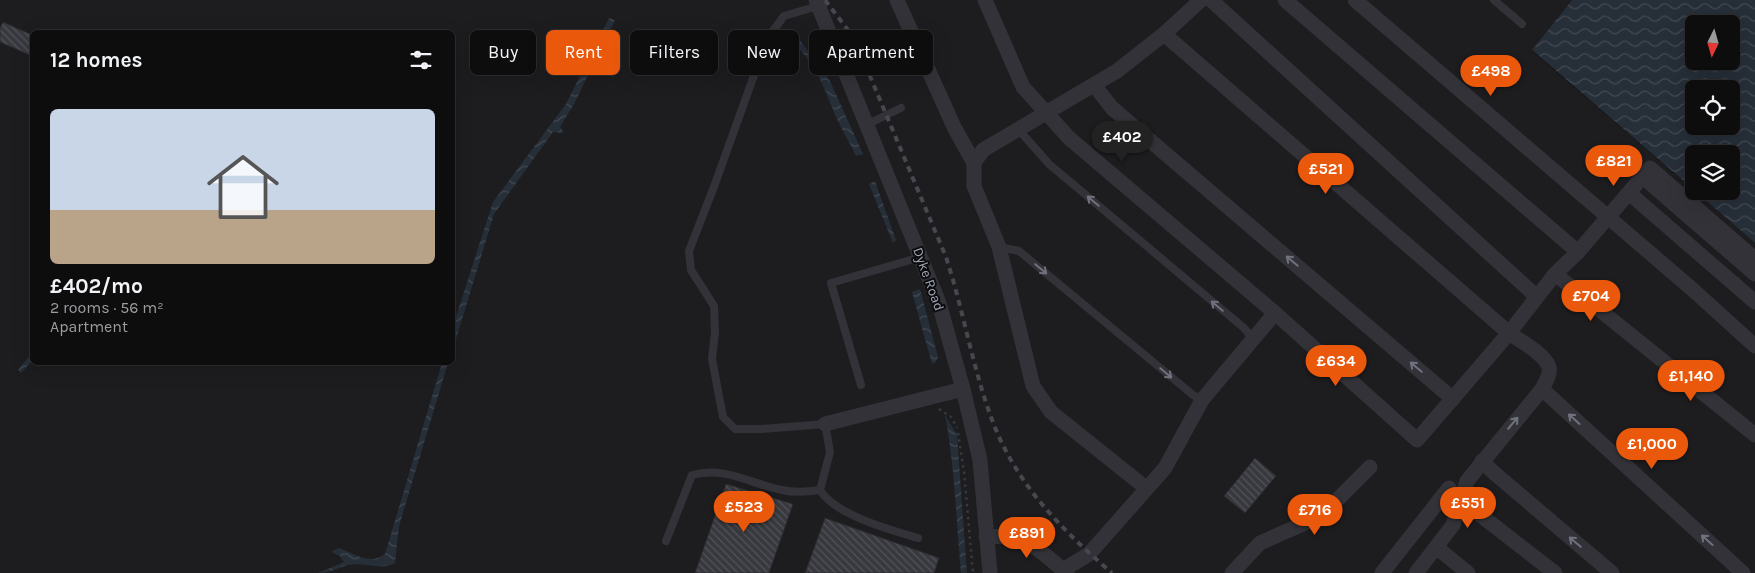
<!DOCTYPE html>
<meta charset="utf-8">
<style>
:root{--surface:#0d0d0e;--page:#1b1b1c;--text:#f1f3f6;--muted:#9a9c9e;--line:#2d2d2e;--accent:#ea580c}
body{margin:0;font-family:Karla,sans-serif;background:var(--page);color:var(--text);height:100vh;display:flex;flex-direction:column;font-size:19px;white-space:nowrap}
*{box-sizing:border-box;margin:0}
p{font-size:16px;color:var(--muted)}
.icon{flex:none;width:28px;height:28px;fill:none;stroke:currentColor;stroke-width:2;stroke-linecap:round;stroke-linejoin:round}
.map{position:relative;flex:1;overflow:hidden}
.drawer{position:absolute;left:30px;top:30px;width:425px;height:335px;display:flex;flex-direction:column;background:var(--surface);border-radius:8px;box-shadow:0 5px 20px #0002,0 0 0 1px var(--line)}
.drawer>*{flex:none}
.hud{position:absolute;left:470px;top:30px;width:475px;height:45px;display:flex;gap:10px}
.needle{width:32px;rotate:185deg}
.tools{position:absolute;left:1685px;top:15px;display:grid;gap:10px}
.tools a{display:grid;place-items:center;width:55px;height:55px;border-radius:8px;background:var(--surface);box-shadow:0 5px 20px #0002,0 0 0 1px var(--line);font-size:25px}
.price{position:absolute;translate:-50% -42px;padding:0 11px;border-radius:18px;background:var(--accent);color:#fff;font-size:16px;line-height:32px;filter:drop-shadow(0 1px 2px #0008)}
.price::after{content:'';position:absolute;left:50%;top:30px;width:15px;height:11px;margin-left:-8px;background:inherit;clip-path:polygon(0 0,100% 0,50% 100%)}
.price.selected{background:#222;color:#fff}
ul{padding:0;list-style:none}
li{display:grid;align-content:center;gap:10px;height:265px;padding:0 20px}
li+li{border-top:1px solid var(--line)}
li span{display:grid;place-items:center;height:155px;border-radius:8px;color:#555}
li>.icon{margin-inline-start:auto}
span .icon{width:90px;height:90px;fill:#fffc;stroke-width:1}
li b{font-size:21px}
h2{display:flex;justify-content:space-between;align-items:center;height:60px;padding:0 20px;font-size:21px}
.tag{padding:0 18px;border-radius:8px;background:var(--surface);box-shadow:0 5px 20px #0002,0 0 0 1px var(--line);font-size:18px;line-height:45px}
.tag.selected{background:var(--accent);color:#fff}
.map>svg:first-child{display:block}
.built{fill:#1d1d20;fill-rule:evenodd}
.water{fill:url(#water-waves);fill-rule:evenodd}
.building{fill:url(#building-back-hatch);stroke:#2b2b2f}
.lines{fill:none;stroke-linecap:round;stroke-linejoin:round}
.path{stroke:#38393f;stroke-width:2.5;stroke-dasharray:2.5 4;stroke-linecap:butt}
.lane{stroke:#323238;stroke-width:8}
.street{stroke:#323238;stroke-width:15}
.rail{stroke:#46484f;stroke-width:4;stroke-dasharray:6 5;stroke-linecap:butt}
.oneway{stroke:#6f717d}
.labels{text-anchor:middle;stroke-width:4;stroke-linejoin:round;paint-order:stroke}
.street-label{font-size:14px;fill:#a1a5b5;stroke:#0c0c0e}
</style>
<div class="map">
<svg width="1755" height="573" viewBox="0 0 1755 573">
<defs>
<pattern id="water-waves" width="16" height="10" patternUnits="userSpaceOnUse" patternTransform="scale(1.25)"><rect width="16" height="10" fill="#262e38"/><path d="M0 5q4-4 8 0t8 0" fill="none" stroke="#424953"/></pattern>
<pattern id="building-back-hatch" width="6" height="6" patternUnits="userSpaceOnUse" patternTransform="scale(1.25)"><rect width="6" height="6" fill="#38393e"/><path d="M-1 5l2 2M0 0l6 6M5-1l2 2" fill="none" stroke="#525358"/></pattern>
</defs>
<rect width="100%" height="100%" fill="#111113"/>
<path class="built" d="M 0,0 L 1572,0 L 1532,51 L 1755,243 L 1755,573 L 0,573 ZM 32,32 L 452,32 L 452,362 L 32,362 Z"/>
<g class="water">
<path d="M 1572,0 L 1755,0 L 1755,243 L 1695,191 L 1731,191 L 1731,154 L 1694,154 L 1694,190 L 1532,50 ZM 1694,24 L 1731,24 L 1731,61 L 1694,61 ZM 1694,89 L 1731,89 L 1731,126 L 1694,126 Z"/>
<polygon points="609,18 615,20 574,104 560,127 564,133 553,132 494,214 453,349 453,326 493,202 566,104"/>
<path d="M 799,39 L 830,81 L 863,154 L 856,156 C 850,143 843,132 837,119 C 824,89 818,66 793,43 Z"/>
<polygon points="875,181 896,240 893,243 869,184"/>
<polygon points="920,289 938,357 936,362 932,364 912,292"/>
<polygon points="32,353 32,361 21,373 18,370"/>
<path d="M 442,363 L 448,363 L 399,526 L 395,563 C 381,571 364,562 348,565 C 337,568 330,573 318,573 L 344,562 L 340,556 L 331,552 L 339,548 C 353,553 371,566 385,554 Z"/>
<path d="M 945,415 L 957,435 L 967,573 L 961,573 C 956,520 955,467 945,415 Z"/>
</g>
<g class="building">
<polygon points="3,22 32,35 32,56 0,42 0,28"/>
<polygon points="1255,458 1276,476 1245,513 1224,496"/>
<polygon points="726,484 793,504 769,573 695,573"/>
<polygon points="825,518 939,558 934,573 805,573"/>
</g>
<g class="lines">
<g class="path">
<polyline points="939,409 951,417 957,428"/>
<polyline points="958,433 964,472 973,573"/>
</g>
<g class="lane">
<polyline points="1494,0 1522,24"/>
<path d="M 818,6 L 784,16 L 767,39 L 715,184 L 689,251 L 691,270 L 714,306 L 715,332 L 712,359 L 723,417 L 735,429 L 761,429 L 825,424 L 830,452 L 820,490 C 835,515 891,530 918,538"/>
<polyline points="868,124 901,108"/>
<polyline points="1018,129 1049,164 1244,328 1253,339"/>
<polyline points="999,247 1019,251 1193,395 1202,400"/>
<polyline points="861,385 831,283 921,257"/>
<path d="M 666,541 L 692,475 C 725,466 751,484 782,490 C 795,493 807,492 820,490"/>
</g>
<g class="street">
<polyline points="816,0 939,303 963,389 980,460 990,573"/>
<polyline points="897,0 954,127 974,163"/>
<polyline points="985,0 1023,87 1069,138 1275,313 1417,440 1509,333 1555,274 1578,252 1650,168 1755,259"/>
<polyline points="1211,0 1536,296"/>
<polyline points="1285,0 1578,252"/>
<polyline points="1355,0 1692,289 1755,346"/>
<path d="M 1164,34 L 1509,333 C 1520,341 1544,353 1549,367 C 1551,374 1545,383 1542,389 L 1467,481 L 1453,525 L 1416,573"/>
<polyline points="1094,85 1112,108 1453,399"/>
<polyline points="1643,177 1755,274"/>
<polyline points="1629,193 1755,302"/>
<polyline points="1555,274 1755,435"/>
<polyline points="1542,389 1743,573"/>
<polyline points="825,424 963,389"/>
<polyline points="1482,461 1493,472 1612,573"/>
<polyline points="1146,488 1051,412 1033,386 999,247 974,186 974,163 983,150 1117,71 1164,34 1201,0"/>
<polyline points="1461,500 1555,573"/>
<path d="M 986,537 C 1029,533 1036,549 1067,573"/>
<polyline points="1436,547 1468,573"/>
<polyline points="1063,570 1089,554 1165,468 1202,400 1275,313"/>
<polyline points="1232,573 1260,543 1321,516 1370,467"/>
<polyline points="1382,573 1449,488"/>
</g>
<path class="rail" d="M 825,0 L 854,38 L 946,257 C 964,312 973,371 994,425 C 1018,486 1063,531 1112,573"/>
</g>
<defs><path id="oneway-shaft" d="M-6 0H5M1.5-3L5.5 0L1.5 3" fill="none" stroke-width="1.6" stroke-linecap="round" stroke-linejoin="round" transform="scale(1.25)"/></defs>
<g class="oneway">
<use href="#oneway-shaft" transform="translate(1093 201) rotate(-140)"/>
<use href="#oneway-shaft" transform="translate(1292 261) rotate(-140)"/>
<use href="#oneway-shaft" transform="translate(1041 269) rotate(40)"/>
<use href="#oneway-shaft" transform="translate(1217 306) rotate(-140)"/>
<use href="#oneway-shaft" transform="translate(1416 367) rotate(-140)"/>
<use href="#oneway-shaft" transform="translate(1166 373) rotate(40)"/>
<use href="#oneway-shaft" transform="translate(1574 419) rotate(-138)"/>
<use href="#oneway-shaft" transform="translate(1513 423) rotate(-50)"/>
<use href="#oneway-shaft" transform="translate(1707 540) rotate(-138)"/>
<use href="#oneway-shaft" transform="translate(1575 542) rotate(-140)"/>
</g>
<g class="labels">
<g class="street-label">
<text transform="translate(929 279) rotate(70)" y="5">Dyke Road</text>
</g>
</g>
</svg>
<div class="tools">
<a><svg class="needle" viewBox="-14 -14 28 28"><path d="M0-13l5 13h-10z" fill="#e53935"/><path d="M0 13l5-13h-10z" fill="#9a9c9e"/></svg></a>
<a><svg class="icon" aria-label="locate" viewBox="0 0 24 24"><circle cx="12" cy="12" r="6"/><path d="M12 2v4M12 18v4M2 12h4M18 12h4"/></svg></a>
<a><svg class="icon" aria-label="layers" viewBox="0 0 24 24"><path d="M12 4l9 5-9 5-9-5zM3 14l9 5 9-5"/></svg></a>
</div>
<b class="price" style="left:1491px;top:97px">£498</b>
<b class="price selected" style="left:1122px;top:163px">£402</b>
<b class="price" style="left:1614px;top:187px">£821</b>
<b class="price" style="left:1326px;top:195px">£521</b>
<b class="price" style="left:1591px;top:322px">£704</b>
<b class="price" style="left:1336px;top:387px">£634</b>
<b class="price" style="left:1691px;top:402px">£1,140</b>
<b class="price" style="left:1652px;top:470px">£1,000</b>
<b class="price" style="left:1468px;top:529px">£551</b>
<b class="price" style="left:744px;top:533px">£523</b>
<b class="price" style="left:1315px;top:536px">£716</b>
<b class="price" style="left:1027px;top:559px">£891</b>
<div class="hud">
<a class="tag">Buy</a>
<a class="tag selected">Rent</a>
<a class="tag">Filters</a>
<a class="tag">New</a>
<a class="tag">Apartment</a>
</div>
<section class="drawer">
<h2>12 homes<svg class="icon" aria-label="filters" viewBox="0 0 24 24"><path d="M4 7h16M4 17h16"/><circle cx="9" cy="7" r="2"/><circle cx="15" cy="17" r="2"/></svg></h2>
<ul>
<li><span style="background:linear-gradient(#c9d6e8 65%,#b9a48a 0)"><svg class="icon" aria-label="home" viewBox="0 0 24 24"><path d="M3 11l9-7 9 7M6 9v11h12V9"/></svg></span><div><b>£402/mo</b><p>2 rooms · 56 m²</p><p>Apartment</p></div></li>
</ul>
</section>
</div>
